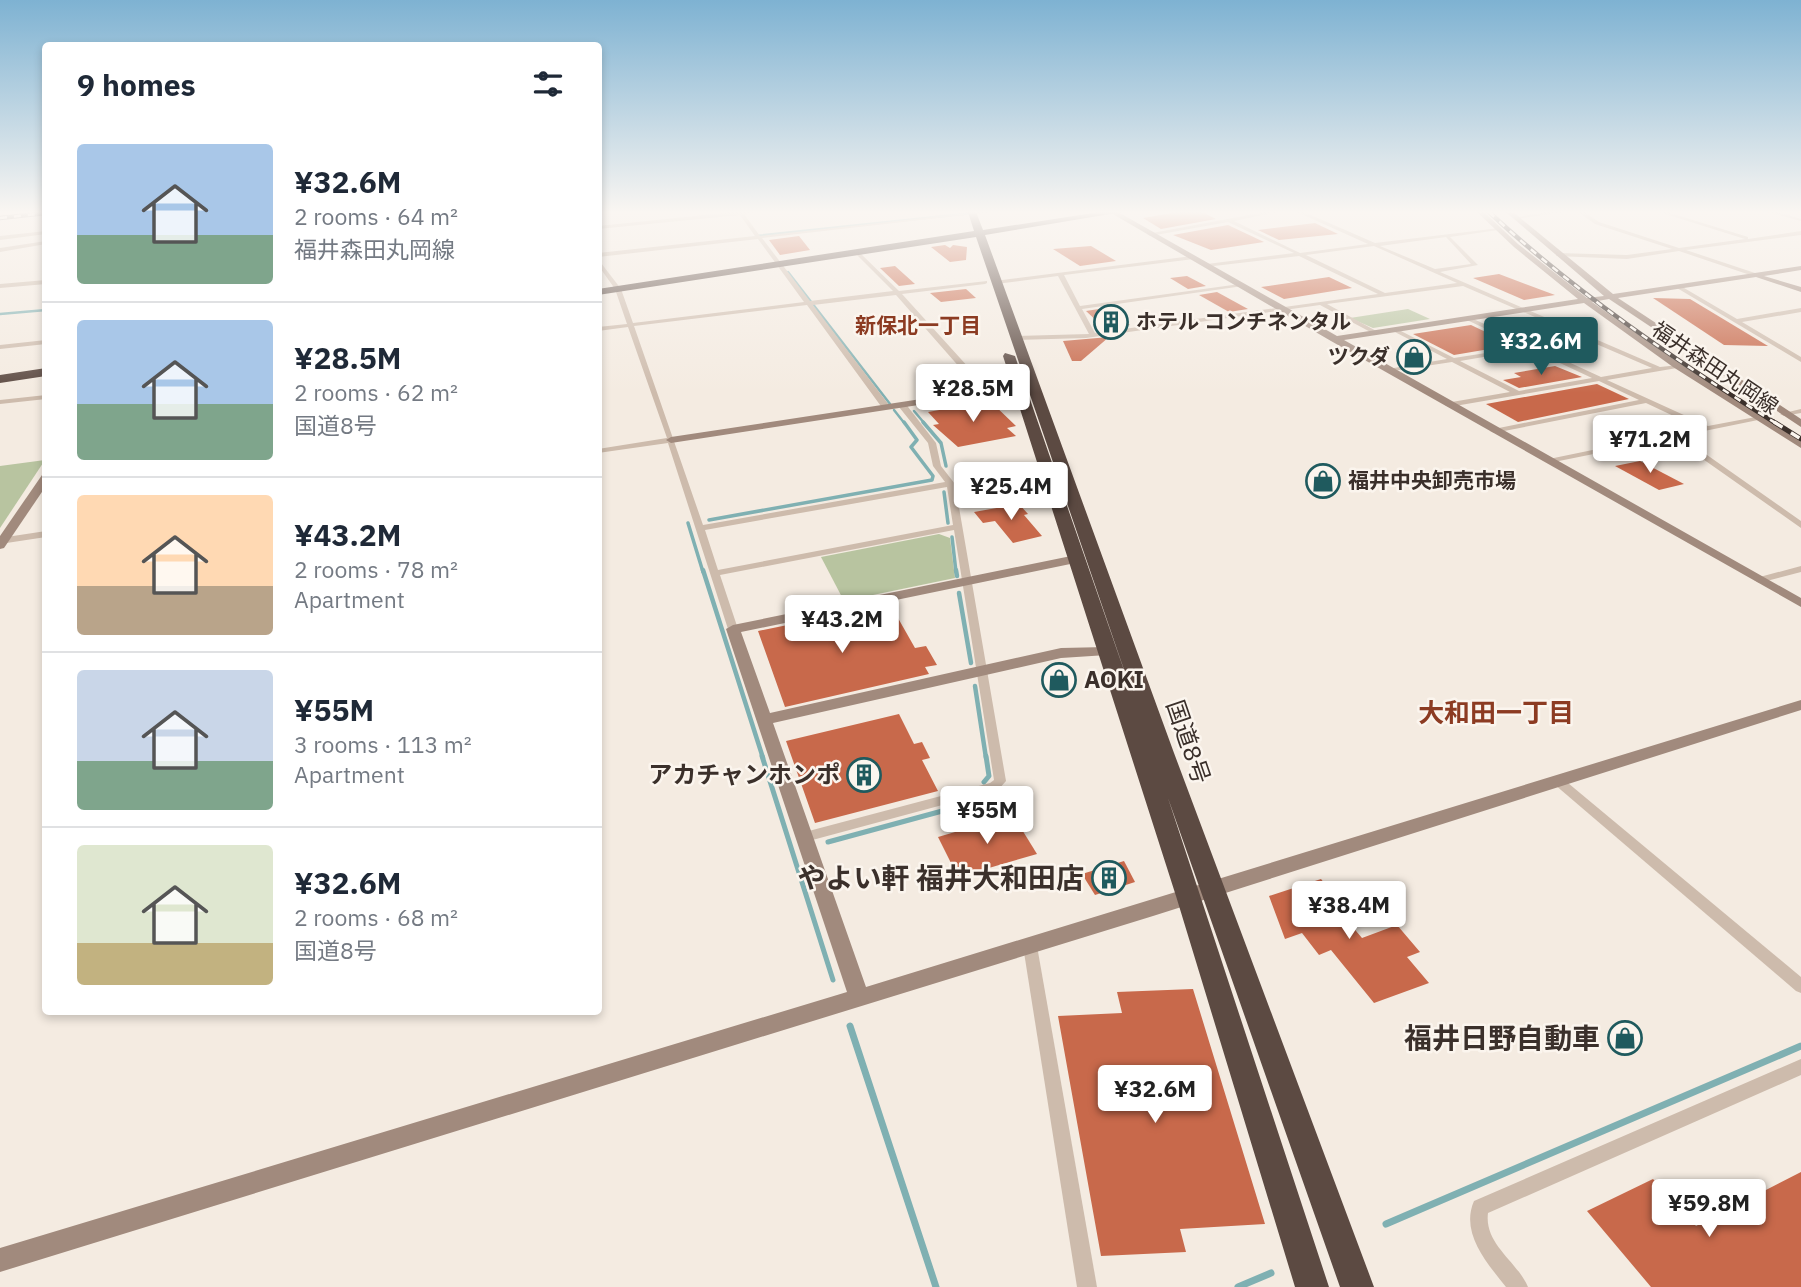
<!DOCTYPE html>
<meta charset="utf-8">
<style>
:root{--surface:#fff;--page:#f6f6f7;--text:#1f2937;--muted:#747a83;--line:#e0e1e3;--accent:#1f5a5e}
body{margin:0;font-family:"IBM Plex Sans","Noto Sans JP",sans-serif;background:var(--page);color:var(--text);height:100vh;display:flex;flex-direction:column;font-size:26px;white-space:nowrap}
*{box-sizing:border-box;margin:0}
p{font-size:23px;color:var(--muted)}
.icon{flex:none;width:38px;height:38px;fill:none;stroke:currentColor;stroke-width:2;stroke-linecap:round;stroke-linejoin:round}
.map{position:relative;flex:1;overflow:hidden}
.details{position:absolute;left:42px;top:42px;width:560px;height:973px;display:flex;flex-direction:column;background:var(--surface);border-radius:7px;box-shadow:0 4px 10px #0003}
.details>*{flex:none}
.price{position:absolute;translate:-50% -60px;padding:0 16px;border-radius:7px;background:#fff;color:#222;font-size:23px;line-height:46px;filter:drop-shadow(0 2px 4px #0008)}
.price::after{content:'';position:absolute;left:50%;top:42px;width:21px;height:16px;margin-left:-10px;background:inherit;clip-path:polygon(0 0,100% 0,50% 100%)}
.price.selected{background:var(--accent);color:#fff}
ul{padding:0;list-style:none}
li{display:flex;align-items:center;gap:21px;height:175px;padding:0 35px}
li+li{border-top:2px solid var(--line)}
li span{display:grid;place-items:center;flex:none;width:196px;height:140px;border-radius:7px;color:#555}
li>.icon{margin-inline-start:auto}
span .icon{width:84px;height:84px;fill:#fffc;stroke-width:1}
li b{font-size:30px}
h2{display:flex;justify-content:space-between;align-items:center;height:84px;padding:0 35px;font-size:30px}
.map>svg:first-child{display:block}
.green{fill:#b8c4a0}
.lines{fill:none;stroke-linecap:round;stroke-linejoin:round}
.stream-far4{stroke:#7fb0b2;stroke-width:2.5}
.stream-far3{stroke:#7fb0b2;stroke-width:3.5}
.stream-far2{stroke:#7fb0b2;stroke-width:4.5}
.stream-far1{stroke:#7fb0b2;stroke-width:5}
.stream{stroke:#7fb0b2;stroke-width:7}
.building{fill:#c8694b}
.street{fill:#cdbbac;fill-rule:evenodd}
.secondary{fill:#a18a7d;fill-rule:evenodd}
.highway{fill:#5c4a42;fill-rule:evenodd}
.rail-far1-casing{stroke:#3b302b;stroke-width:4.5}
.rail-casing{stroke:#3b302b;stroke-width:5}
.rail-far1{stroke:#fbf5ee;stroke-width:2.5;stroke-dasharray:7;stroke-linecap:butt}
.rail{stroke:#fbf5ee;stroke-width:3.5;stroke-dasharray:10;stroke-linecap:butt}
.labels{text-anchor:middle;stroke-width:5;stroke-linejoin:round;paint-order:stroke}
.far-poi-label{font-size:21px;font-weight:bold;fill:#3b302b;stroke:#fbf5ee;text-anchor:start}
.far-neighbourhood-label{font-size:21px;font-weight:bold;fill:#8c3b22;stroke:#fbf5ee}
.far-street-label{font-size:21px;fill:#3b302b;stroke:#fbf5ee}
.poi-label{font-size:24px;font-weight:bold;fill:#3b302b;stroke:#fbf5ee;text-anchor:start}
.street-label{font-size:24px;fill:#3b302b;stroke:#fbf5ee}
.neighbourhood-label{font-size:26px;font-weight:bold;fill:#8c3b22;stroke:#fbf5ee}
.near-poi-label{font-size:28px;font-weight:bold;fill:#3b302b;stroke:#fbf5ee;text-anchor:end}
</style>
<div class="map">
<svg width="1801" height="1287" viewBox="0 0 1801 1287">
<rect width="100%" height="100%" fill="#f4ebe1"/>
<g class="green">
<polygon points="1408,309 1430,319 1373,328 1350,318"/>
<polygon points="45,460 0,528 0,466"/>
<polygon points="939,534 950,538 955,578 844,601 821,557"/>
</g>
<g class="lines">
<g class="stream-far4">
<polyline points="756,236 973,213"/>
<polyline points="788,272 890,404"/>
<polyline points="0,314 46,310"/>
<polyline points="927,397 969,390"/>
<polyline points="894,410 905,424"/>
<polyline points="914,411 925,424"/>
</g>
<g class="stream-far3">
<polyline points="923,422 941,443 946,466"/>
<polyline points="944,492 948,523"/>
<polyline points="709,520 932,480 933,476 911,447 917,440 904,422"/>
<polyline points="688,523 703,572"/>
<polyline points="952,537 956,572"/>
</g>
<g class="stream-far2">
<polyline points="703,570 763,758"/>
<polyline points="956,570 957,576"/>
<polyline points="959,593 971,663"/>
<polyline points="975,686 986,758"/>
</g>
<g class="stream-far1">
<polyline points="762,756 833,980"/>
<polyline points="984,782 989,776 986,756"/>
<polyline points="828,842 968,804"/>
</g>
<g class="stream">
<polyline points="850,1026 936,1287"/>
<polyline points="1386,1224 1801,1046"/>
<polyline points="1238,1287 1271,1273"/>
</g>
</g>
<g class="building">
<polygon points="1178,212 1202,212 1216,219 1161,229 1143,218"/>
<polygon points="1315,223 1338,234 1279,240 1258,230"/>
<polygon points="1228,225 1264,242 1211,250 1173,235"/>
<polygon points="799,236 810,250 780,255 769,240"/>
<polygon points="945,245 950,248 953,245 967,247 966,260 950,262 931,247"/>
<polygon points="1091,246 1116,261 1080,266 1053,249"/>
<polygon points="895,266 915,284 899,286 880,268"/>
<polygon points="1499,274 1555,295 1524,300 1473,278"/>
<polygon points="1187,276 1206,286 1188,289 1170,278"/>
<polygon points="1329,277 1352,288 1284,299 1261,287"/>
<polygon points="966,289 976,298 941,302 930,293"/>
<polygon points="1217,292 1248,309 1229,312 1199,295"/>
<polygon points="1653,298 1690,299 1768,346 1724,345"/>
<polygon points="1105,308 1130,325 1096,330 1093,324 1100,324 1086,311"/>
<polygon points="1471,325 1513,345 1454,355 1413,334"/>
<polygon points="1109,337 1081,361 1072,361 1063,341"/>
<polygon points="1555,366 1582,377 1519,388 1503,380 1521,377 1514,373"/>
<polygon points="1597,384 1629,399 1518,422 1486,404"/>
<polygon points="990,401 1016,426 1007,428 1016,436 958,447 933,425 939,424 928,412"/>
<polygon points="1640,461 1684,484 1659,490 1615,466"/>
<polygon points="1019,504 1028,514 1024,515 1042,536 1013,543 995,521 983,523 974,512"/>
<polygon points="890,604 915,648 926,646 937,665 925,667 929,674 785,707 758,631"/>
<polygon points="899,714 914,744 922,742 930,758 922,760 938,791 815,823 786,741"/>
<polygon points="1013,815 1037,854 958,877 938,837"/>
<polygon points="1124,861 1135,882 1095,895 1082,874"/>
<polygon points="1321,879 1351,916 1345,918 1362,938 1397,925 1420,952 1407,957 1429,983 1374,1003 1331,950 1319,955 1302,933 1285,939 1269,896"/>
<polygon points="1193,989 1265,1224 1180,1229 1186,1252 1101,1256 1058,1016 1122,1013 1117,992"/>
<polygon points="1801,1172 1801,1287 1651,1287 1587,1211 1653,1179 1696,1226"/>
</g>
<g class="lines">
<g class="street">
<path d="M 734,212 L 753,212 L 744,214 L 760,236 L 962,214 L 964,215 L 762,238 L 810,301 L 893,291 L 855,253 L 857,250 L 899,291 L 987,281 L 987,283 L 985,284 L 902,294 L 989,390 L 989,394 L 983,394 L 896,295 L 813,305 L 889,405 L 889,409 L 883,409 L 807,305 L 634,326 L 703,525 L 945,482 L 933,466 L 928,443 L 899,407 L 899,403 L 905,403 L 936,443 L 941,466 L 955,484 L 1006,781 L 998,790 L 805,842 L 800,841 L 798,837 L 800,833 L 805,832 L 990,783 L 994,780 L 954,530 L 720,575 L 738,629 L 733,632 L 728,629 L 668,443 L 598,453 L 598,449 L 667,438 L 628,327 L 598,331 L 598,327 L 627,324 L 615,289 L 598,265 L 598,259 L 621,289 L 633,323 L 804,302 L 758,239 L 598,257 L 598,253 L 755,236 L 740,215 L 598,229 L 598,226 ZM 947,487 L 953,525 L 718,570 L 705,530 Z"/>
<polygon points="975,212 990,212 973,215 971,214"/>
<path d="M 1265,212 L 1277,212 L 1234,221 L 1300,253 L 1368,244 L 1297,212 L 1304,212 L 1375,243 L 1500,228 L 1498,230 L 1450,237 L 1478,265 L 1440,272 L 1660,367 L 1679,365 L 1680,366 L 1677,368 L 1607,380 L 1708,426 L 1761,416 L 1761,420 L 1758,420 L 1680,436 L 1801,521 L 1801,528 L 1673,438 L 1549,463 L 1545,461 L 1549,459 L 1699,428 L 1646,403 L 1494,433 L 1490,431 L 1494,429 L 1639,400 L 1599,381 L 1449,407 L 1445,405 L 1446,403 L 1510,392 L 1452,362 L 1386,372 L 1386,370 L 1388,369 L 1447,359 L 1393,331 L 1392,330 L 1395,328 L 1454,358 L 1524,347 L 1467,320 L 1467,318 L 1469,317 L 1531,345 L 1581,337 L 1463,286 L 1327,304 L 1378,332 L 1379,333 L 1376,335 L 1320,305 L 1086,338 L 1016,340 L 1013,338 L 1016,336 L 1089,334 L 1058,276 L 996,284 L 994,283 L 994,281 L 1192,256 L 1194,259 L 1064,275 L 1080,306 L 1240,284 L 1243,286 L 1082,309 L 1095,333 L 1378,294 L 1299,256 L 1205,267 L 1204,266 L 1207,264 L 1294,253 L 1228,222 L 1150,236 L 1147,234 ZM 1446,237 L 1471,264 L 1435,269 L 1380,246 ZM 1374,246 L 1457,283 L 1385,293 L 1306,255 ZM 1587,340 L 1652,368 L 1601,377 L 1538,348 ZM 1530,349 L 1592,378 L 1519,391 L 1460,361 Z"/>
<polygon points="1547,212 1563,212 1515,219 1513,218"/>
<polygon points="1578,212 1584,212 1599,222 1679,248 1745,239 1659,212 1667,212 1748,237 1748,239 1801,231 1801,235 1686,250 1758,274 1759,275 1756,277 1679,251 1627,259 1556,256 1558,253 1627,255 1672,249 1595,224"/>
<polygon points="1768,212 1777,212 1801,219 1801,221"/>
<polygon points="22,214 20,216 0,218 0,216"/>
<polygon points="46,231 46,234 0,240 0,236"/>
<polygon points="46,241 46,244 0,252 0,248"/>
<polygon points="46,280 46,284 0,288 0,284"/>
<polygon points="1679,285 1737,319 1801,308 1801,312 1742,322 1801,357 1801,362 1677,288 1677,286"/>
<polygon points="46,340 46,344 0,349 0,345"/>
<polygon points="46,395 46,399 0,404 0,400"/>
<polygon points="1801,409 1801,413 1784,416 1780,414"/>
<polygon points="46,531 46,537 0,544 0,538"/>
<polygon points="1801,566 1801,572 1759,583 1754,580 1756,578"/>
<polygon points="1558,776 1562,778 1801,977 1801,993 1796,991 1554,784 1552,781 1554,778"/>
<polygon points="1030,940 1035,942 1037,946 1097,1287 1077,1287 1023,946 1025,942"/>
<path d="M 1801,1059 L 1801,1075 L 1488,1213 C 1484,1244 1517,1261 1528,1287 L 1506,1287 C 1487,1263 1460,1233 1474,1201 Z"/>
</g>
<g class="secondary">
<polygon points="1118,212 1337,336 1578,299 1514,247 1477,212 1484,212 1518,244 1587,298 1604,296 1506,212 1513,212 1613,294 1801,266 1801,270 1764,276 1801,287 1801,292 1756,277 1618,298 1801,419 1801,427 1609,299 1592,302 1679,363 1801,440 1801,448 1673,367 1584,303 1344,340 1801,598 1801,607 1331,341 1111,213"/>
<polygon points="1020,384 1025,387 1023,389 671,443 666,440 671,437"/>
<polygon points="46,474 46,486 4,548 0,549 0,536 42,475"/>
<polygon points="1076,555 1082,559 1080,562 741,632 770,713 1061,648 1107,647 1114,651 1107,655 1061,658 773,723 866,987 1801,700 1801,710 1153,916 0,1272 0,1248 847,992 726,629 733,625"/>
</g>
<g class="highway">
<polygon points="968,212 976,212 983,230 1099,212 1122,212 985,235 1174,753 1374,1287 1340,1287 1168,798 1329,1287 1295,1287 1176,896 1003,356 1005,353 1015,356 1134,699 976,237 598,295 598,289 974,231"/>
<polygon points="46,368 46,376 0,383 0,375"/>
</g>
<g class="rail-far1-casing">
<g id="rail-far1">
<path d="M 1489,212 C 1577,294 1675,360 1777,424"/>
<polyline points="0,218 46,213"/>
</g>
</g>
<g class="rail-casing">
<polyline id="rail" points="1774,422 1801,439"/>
</g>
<use href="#rail-far1" class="rail-far1"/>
<use href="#rail" class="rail"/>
</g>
<linearGradient id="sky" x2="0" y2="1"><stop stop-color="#7eb2d2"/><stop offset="0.54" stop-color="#faf6f2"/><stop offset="1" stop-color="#faf6f2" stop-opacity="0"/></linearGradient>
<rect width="1801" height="393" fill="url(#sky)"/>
<defs>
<g id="building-ring" transform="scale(1.75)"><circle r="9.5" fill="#fbf5ee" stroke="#1f5a5e" stroke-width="1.5"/><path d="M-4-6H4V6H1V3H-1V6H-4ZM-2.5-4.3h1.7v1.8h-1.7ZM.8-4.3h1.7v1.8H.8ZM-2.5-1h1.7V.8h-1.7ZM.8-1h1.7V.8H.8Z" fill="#1f5a5e"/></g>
<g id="shop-ring" transform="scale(1.75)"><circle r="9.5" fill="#fbf5ee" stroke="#1f5a5e" stroke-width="1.5"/><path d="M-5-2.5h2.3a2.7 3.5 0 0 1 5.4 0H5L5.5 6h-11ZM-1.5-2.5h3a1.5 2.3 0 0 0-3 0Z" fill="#1f5a5e"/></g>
</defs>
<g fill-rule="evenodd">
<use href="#building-ring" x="1111" y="322"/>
<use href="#shop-ring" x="1414" y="357"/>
<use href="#shop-ring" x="1323" y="481"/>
<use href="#shop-ring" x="1059" y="680"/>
<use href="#building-ring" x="864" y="775"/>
<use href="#building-ring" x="1109" y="878"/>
<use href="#shop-ring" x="1625" y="1038"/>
</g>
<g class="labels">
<g class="far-poi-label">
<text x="1136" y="329">ホテル コンチネンタル</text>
<text x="1390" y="364" text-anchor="end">ツクダ</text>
<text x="1348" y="488">福井中央卸売市場</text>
</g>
<g class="far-neighbourhood-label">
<text x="918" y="333">新保北一丁目</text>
</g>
<g class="far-street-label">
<text transform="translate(1715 368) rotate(34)" y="7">福井森田丸岡線</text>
</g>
<g class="poi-label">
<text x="1084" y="688">AOKI</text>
<text x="840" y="783" text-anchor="end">アカチャンホンポ</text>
</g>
<g class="street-label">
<text transform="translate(1188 742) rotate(71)" y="8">国道8号</text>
</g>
<g class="neighbourhood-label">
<text x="1496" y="722">大和田一丁目</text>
</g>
<g class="near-poi-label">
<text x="1084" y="888">やよい軒 福井大和田店</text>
<text x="1600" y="1048">福井日野自動車</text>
</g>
</g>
</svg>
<b class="price selected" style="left:1541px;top:377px">¥32.6M</b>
<b class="price" style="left:973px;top:424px">¥28.5M</b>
<b class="price" style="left:1650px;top:475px">¥71.2M</b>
<b class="price" style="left:1011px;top:522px">¥25.4M</b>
<b class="price" style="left:842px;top:655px">¥43.2M</b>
<b class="price" style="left:987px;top:846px">¥55M</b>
<b class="price" style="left:1349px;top:941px">¥38.4M</b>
<b class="price" style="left:1155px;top:1125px">¥32.6M</b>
<b class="price" style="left:1709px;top:1239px">¥59.8M</b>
<section class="details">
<h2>9 homes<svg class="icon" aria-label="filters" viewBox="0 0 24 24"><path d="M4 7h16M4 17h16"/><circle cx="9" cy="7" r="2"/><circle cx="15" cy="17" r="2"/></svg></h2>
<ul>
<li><span style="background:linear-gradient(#a9c7e8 65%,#7fa58c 0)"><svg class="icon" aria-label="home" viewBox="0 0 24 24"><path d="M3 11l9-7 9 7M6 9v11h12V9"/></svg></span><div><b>¥32.6M</b><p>2 rooms · 64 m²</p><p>福井森田丸岡線</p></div></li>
<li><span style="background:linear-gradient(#a9c7e8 60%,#7fa58c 0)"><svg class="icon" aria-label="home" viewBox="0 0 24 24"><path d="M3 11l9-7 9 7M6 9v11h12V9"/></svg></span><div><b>¥28.5M</b><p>2 rooms · 62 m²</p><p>国道8号</p></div></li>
<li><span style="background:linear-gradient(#ffd9b3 65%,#b9a48a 0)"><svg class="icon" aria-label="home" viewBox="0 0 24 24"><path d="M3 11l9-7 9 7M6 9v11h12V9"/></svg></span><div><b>¥43.2M</b><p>2 rooms · 78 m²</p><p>Apartment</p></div></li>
<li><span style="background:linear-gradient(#c9d6e8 65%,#7fa58c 0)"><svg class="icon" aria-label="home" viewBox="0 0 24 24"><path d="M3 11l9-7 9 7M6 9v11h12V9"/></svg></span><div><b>¥55M</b><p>3 rooms · 113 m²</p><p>Apartment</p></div></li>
<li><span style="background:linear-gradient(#dfe7d0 70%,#c2b280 0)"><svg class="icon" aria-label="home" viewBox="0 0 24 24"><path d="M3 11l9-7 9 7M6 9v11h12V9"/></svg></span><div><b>¥32.6M</b><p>2 rooms · 68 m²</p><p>国道8号</p></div></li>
</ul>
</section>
</div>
